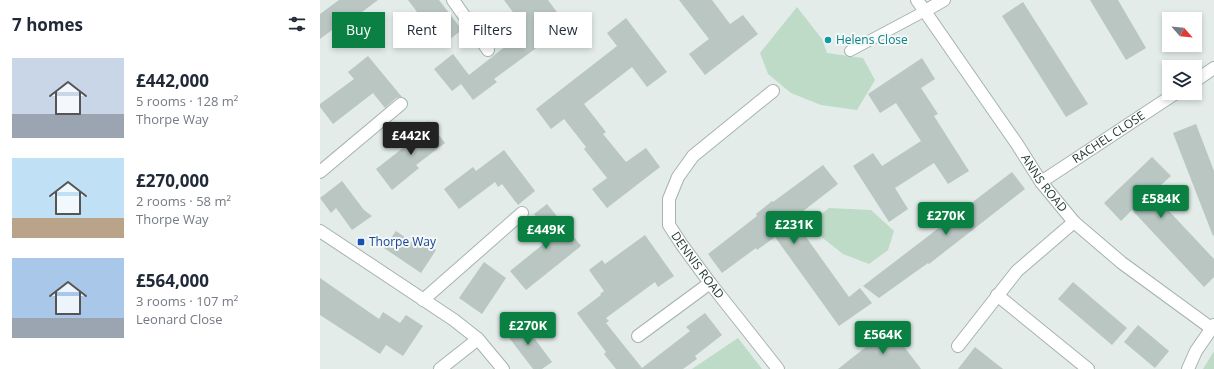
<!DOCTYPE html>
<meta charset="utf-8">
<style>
:root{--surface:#fff;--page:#f2f2f3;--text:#1f2937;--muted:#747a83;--accent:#0b8043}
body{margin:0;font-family:"Open Sans",sans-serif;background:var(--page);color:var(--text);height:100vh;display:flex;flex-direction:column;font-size:15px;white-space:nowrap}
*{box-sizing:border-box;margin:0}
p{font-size:13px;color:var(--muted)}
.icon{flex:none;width:22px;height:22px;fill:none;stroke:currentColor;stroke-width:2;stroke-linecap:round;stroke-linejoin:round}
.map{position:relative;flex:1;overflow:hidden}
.drawer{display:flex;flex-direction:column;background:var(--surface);width:320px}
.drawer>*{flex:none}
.hud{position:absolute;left:12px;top:12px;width:380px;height:36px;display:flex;gap:8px}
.needle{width:26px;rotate:117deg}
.controls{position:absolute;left:842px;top:12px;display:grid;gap:8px}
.controls a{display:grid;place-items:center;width:40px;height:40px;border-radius:0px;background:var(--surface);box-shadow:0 2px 6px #0003;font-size:20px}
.price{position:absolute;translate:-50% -34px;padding:0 9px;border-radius:4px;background:var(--accent);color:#fff;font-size:13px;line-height:26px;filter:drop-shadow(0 1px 2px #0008)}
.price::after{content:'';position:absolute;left:50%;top:24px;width:12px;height:9px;margin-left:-6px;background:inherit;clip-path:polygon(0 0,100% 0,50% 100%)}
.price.active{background:#222;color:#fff}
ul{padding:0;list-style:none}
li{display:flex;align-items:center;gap:12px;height:100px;padding:0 12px}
li span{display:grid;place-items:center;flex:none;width:112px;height:80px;border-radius:0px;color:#555}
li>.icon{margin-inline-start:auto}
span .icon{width:48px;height:48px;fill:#fffc;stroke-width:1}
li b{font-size:17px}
h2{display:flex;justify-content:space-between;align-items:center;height:48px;padding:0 12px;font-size:17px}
.chip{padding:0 14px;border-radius:0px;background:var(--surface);box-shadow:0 2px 6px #0003;font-size:14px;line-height:36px}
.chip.active{background:var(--accent);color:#fff}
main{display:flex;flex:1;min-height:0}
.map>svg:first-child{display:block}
.green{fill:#bedbc8}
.building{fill:#b9c6c2}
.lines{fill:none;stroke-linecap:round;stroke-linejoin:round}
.service-casing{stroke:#a6b3b0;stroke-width:12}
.minor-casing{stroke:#a6b3b0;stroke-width:14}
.service{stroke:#fff;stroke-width:10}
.minor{stroke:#fff;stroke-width:12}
.culture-dot{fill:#0f9aa8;stroke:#f4f8f6;stroke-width:1.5}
.transit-dot{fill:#1a4fb4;stroke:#f4f8f6;stroke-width:1.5}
.labels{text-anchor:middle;stroke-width:4;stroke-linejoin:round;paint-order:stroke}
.culture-label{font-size:12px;fill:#0d838f;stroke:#f4f8f6;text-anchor:start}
.street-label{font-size:12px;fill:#253b37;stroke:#f4f8f6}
.transit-label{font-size:12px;fill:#164399;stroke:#f4f8f6;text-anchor:start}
</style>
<main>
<section class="drawer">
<h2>7 homes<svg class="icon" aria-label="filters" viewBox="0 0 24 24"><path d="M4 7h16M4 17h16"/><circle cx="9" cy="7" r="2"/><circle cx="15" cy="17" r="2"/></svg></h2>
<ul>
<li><span style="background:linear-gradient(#c9d6e8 70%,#9aa5b1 0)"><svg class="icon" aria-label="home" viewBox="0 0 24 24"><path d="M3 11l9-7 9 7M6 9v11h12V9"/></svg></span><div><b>£442,000</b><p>5 rooms · 128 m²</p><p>Thorpe Way</p></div></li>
<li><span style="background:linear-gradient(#bfe0f5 75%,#b9a48a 0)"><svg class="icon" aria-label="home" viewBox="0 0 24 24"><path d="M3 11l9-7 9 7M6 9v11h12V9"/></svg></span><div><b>£270,000</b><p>2 rooms · 58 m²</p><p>Thorpe Way</p></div></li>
<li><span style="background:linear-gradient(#a9c7e8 75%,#9aa5b1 0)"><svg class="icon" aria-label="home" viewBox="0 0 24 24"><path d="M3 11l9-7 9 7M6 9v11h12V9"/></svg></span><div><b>£564,000</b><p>3 rooms · 107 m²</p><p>Leonard Close</p></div></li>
</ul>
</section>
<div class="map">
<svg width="894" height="369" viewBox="0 0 894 369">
<rect width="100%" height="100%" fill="#e3ece9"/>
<g class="green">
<polygon points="477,7 502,39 507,53 543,58 555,80 537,110 501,105 471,93 448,74 440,53"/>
<polygon points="509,208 551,210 574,231 568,250 549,264 523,254 494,231 489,224"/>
<polygon points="418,338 442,369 372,369"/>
<polygon points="894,351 894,369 883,369"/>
</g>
<g class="building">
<polygon points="19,0 58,0 14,33 12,30 0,39 0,14"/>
<polygon points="88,0 119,0 142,30 122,45"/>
<polygon points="184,0 228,0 242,19 214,40 219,46 174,79 177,82 153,100 141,84 132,91 114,69 133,54 149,75 206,30"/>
<polygon points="359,0 392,0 410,24 423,15 438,34 385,75 369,54 389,39"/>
<polygon points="770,0 798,0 826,48 806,60"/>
<polygon points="703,2 768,104 746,117 682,16"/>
<polygon points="306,18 347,72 327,87 312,67 264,104 286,132 283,134 306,162 326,148 340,167 287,208 272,189 287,178 264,149 266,147 244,119 231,129 216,109 297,46 287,33"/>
<polygon points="48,56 82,97 76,98 65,108 53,93 13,124 0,107 0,104 34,79 28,72"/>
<polygon points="602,58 615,79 601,88 618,114 614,116 649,171 628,184 614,163 575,188 588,209 569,222 533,166 553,153 562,166 601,141 576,103 560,113 548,94"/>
<polygon points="108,121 125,143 96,165 99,168 72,190 56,169 92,141 88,136"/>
<polygon points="876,124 894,171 894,235 893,236 853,133"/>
<polygon points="184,150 215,191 198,205 182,184 178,187 175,182 139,209 124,189 153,167 156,171"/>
<polygon points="832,157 851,176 832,193 894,259 894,277 884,287 812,210 801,221 784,203"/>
<polygon points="503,165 518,184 473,219 529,297 540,288 552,303 519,326 455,237 437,250 436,248 402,273 388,254 437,216 436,214 452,201 453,202"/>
<polygon points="692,172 705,189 609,264 608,263 559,298 543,286"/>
<polygon points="22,181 44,210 52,216 32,230 16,208 11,213 0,198"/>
<polygon points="227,204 261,246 206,290 190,271 226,242 223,238 229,233 214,214"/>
<polygon points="76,231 93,243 97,237 116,250 101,273 64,248"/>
<polygon points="325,235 354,276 338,287 335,282 286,318 289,321 286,323 322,368 370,331 366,327 385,313 402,335 375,356 377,359 363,369 296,369 284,354 286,352 257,313 281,295 280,294 284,291 269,270 282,260 285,264"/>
<polygon points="164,262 186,278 162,314 139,298"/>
<polygon points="0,278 59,319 63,312 80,323 86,315 103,326 83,356 66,345 60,354 0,315"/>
<polygon points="753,282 807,328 792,345 738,299"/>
<polygon points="200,319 232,362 222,369 213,369 184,331"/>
<polygon points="818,325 849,351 835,368 804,342"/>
<polygon points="570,328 601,369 518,369"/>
<polygon points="655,347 683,369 638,369"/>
</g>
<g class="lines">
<g class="service-casing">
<polyline id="service" points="530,51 605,11"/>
</g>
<g class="minor-casing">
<g id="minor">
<polyline points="133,0 168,50"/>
<path id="s1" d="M 597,0 L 697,144 L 721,182 L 754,222 L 802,263 L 891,328"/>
<polyline points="605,11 624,0"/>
<polyline points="875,81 894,68"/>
<path id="s2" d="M 453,91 L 373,156 L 358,177 L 349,199 L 349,225 L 362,245 L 390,283 L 458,369"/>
<polyline points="0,172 81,104"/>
<path id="s3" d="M 721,182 L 856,93"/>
<polyline points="0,231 134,320 158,339 183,369"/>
<polyline points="677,295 768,369"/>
<polyline points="103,300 202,213"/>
<polyline points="318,336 390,283"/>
<polyline points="638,346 697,271 754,222"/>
<polyline points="120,369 158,339"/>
<polyline points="868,369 876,351 894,325"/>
</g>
</g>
<use href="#service" class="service"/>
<use href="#minor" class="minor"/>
</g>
<circle class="culture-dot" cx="508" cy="40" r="4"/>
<rect class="transit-dot" x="37" y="238" width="8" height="8" rx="2"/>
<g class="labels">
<g class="culture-label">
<text x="516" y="44">Helens Close</text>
</g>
<g class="street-label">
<text dy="4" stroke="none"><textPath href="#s3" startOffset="81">RACHEL CLOSE</textPath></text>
<text dy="4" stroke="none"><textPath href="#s1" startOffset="223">ANNS ROAD</textPath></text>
<text dy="4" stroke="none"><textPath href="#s2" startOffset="228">DENNIS ROAD</textPath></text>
</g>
<g class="transit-label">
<text x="49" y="246">Thorpe Way</text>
</g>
</g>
</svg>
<div class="controls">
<a><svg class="needle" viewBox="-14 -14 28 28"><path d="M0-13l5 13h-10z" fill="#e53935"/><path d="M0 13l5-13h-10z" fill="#747a83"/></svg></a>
<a><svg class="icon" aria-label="layers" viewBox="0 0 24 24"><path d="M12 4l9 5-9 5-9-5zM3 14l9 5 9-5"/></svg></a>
</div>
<b class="price active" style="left:91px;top:156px">£442K</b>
<b class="price" style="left:841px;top:219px">£584K</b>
<b class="price" style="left:626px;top:236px">£270K</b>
<b class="price" style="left:474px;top:245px">£231K</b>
<b class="price" style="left:226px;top:250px">£449K</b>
<b class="price" style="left:208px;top:346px">£270K</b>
<b class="price" style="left:563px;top:355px">£564K</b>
<div class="hud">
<a class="chip active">Buy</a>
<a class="chip">Rent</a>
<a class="chip">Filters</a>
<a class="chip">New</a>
</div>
</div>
</main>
